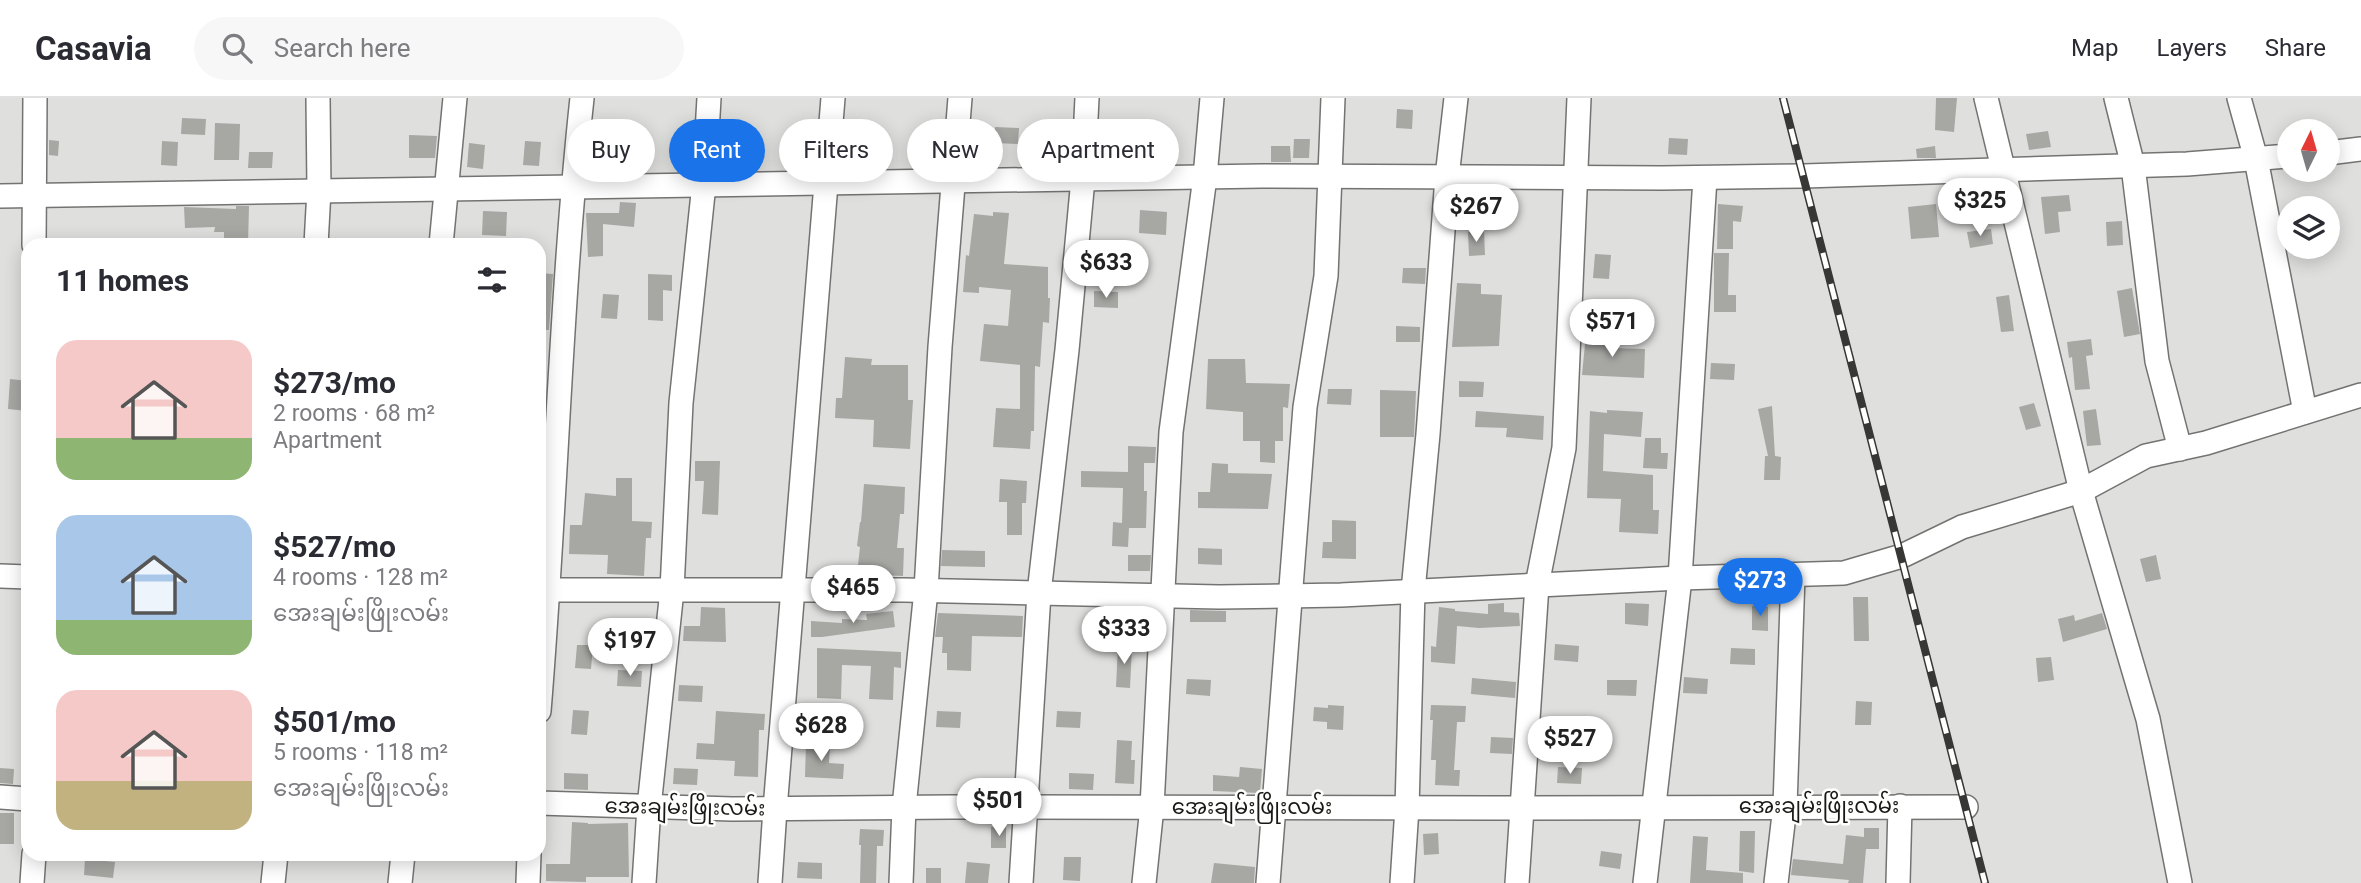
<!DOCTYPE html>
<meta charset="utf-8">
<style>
:root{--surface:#fff;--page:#f7f7f7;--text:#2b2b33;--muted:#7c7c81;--line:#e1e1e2;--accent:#1a73e8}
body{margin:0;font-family:Roboto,"Noto Sans Myanmar",sans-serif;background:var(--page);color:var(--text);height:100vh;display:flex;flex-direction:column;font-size:26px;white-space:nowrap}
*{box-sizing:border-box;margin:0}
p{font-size:23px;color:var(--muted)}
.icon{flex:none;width:38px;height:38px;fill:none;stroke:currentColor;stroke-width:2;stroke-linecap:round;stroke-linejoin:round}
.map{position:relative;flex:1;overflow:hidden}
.drawer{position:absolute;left:21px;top:140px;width:525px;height:623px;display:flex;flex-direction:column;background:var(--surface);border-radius:21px;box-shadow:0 4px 18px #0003}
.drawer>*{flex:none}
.banner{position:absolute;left:567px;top:21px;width:665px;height:63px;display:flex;gap:14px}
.needle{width:46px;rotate:5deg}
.tools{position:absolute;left:2277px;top:21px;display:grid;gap:14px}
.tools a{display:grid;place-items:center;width:63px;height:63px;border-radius:50%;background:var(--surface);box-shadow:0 4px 18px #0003;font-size:35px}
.price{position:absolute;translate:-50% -60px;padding:0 16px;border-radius:24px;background:#fff;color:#222;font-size:23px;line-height:46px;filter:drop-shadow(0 2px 4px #0008)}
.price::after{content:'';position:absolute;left:50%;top:42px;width:21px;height:16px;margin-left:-10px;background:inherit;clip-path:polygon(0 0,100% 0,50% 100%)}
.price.on{background:var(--accent);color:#fff}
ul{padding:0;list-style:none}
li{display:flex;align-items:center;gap:21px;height:175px;padding:0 35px}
li span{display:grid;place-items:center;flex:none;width:196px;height:140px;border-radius:21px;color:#555}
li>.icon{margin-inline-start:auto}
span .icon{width:84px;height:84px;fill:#fffc;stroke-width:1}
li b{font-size:30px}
h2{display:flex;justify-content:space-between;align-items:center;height:84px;padding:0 35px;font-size:30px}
.pill{padding:0 24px;border-radius:32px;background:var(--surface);box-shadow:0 4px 18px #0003;font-size:24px;line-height:63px}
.pill.on{background:var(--accent);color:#fff}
header{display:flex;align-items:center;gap:42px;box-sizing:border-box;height:98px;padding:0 35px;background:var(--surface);border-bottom:2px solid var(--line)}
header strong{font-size:33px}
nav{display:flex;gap:38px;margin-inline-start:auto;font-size:24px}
.search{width:490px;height:63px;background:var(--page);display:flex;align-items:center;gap:18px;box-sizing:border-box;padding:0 24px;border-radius:38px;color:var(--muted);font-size:26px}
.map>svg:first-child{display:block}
.building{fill:#a7a7a4}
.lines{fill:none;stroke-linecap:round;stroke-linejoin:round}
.minor-casing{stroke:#737471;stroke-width:26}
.minor{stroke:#fff;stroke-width:23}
.rail-casing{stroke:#373736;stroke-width:8}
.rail{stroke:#fffffe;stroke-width:5;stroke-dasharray:16;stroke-linecap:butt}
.labels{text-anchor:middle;stroke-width:5;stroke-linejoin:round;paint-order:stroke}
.street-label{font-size:21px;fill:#181817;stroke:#fffffe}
</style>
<header>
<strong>Casavia</strong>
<div class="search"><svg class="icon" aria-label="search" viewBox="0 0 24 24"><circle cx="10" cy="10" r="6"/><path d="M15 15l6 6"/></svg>Search here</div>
<nav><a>Map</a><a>Layers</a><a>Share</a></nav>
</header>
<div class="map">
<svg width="2361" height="785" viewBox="0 0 2361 785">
<rect width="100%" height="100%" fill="#dfe0dd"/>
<g class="building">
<polygon points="1936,0 1957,0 1954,34 1935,32"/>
<polygon points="1397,11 1413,12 1412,31 1396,30"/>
<polygon points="182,20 206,21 205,37 181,36"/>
<polygon points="215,25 240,26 239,62 214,62"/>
<polygon points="995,29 1019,30 1018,46 994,45"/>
<polygon points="2048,33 2051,49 2029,52 2026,36"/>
<polygon points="409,37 437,38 435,60 409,60"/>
<polygon points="1669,40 1688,41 1687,57 1668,56"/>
<polygon points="1294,41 1310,41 1309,60 1293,60"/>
<polygon points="49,42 59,43 58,58 49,57"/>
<polygon points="162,43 178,44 177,68 161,67"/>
<polygon points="525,43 541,44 539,68 523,67"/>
<polygon points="847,44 891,45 890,61 863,59 862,64 846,63"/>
<polygon points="469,45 485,47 483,71 467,69"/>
<polygon points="1271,48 1290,48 1291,64 1271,64"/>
<polygon points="1935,48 1936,60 1917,60 1916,51"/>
<polygon points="249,54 273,54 272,70 248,70"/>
<polygon points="2069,97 2071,113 2058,114 2060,134 2045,136 2041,99"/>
<polygon points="620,104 636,105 634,129 603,126 603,158 588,159 586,115 619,115"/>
<polygon points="1718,106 1743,108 1741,124 1733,123 1733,151 1717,151"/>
<polygon points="1936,106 1939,139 1911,141 1908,109"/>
<polygon points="236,108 249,108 248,147 224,147 224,134 214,134 215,129 185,130 184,109 236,111"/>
<polygon points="1140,112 1167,114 1166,137 1139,135"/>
<polygon points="483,113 507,114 506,138 482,137"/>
<polygon points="993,114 1009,115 1004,166 1048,169 1048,200 1050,200 1049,225 1043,224 1040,269 1035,268 1034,333 1031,333 1030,351 993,349 996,310 1020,311 1020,267 980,263 984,226 1008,228 1011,192 979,189 979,195 963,194 966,157 969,158 974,116 993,118"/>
<polygon points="2122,123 2123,147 2107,148 2106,124"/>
<polygon points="1991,131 1993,146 1970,150 1967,134"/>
<polygon points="1484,133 1485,157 1469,158 1468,134"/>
<polygon points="1714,155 1729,155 1728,197 1736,197 1736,214 1714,214"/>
<polygon points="1595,156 1611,157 1609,181 1593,180"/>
<polygon points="1403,170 1426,170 1425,186 1402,185"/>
<polygon points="539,175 553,176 549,232 539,232"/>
<polygon points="648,176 672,177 672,193 663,192 663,223 648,222"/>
<polygon points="1457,185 1481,186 1481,196 1502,197 1499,248 1452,249"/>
<polygon points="2132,190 2140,236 2124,239 2117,193"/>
<polygon points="1094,193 1118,194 1118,210 1094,209"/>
<polygon points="603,196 619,197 617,221 601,220"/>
<polygon points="2009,197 2014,233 2001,234 1996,199"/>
<polygon points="1396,228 1420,229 1420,244 1396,244"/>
<polygon points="1586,236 1610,237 1609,250 1645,251 1644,280 1582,277"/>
<polygon points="2091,241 2093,257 2086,258 2090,291 2075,292 2072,259 2069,260 2067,244"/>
<polygon points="845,259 872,261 871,267 908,267 908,302 913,302 910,351 873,349 874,322 835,320 836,300 842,300"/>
<polygon points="1208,261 1245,261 1246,285 1290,286 1288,310 1283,309 1283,343 1275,343 1275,365 1260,364 1260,343 1243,343 1243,314 1206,311"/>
<polygon points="1711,265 1735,266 1734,282 1710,281"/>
<polygon points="10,281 28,283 28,313 8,311"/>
<polygon points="1459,283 1484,284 1483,299 1459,299"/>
<polygon points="1328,291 1352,291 1351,307 1327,306"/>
<polygon points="1380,292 1416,293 1414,339 1380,339"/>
<polygon points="2034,305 2041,328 2026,332 2019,309"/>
<polygon points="1772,308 1775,358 1781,359 1780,382 1764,382 1765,358 1768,358 1758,311"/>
<polygon points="2096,311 2101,347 2087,348 2083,313"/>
<polygon points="1607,312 1643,314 1641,339 1604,336 1603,373 1653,377 1653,412 1659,412 1658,436 1619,434 1621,401 1587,400 1590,313 1607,315"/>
<polygon points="1476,313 1544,318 1543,342 1506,339 1507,330 1475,329"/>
<polygon points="1645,340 1661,340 1661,355 1668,355 1667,371 1643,370"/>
<polygon points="1128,348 1156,349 1155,365 1144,365 1144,393 1147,393 1146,430 1129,430 1128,449 1112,448 1113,424 1122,425 1123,390 1081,389 1081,373 1128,374"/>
<polygon points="695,363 720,363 718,417 702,416 704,383 695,383"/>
<polygon points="1212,365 1228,366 1228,375 1272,376 1268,411 1198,410 1198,394 1210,394"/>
<polygon points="616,380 632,380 632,423 652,424 651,440 646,440 644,478 607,476 608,457 569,456 570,427 582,427 585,395 616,398"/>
<polygon points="1000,381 1027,383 1026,405 1022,405 1022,437 1007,437 1007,404 999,404"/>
<polygon points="864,386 905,389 904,416 900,416 897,450 904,450 903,478 857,476 860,449 857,448 860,424 861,424"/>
<polygon points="1332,422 1356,423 1356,461 1322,460 1323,444 1332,444"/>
<polygon points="1198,450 1222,451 1222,467 1198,466"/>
<polygon points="942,452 985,453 985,469 941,468"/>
<polygon points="1128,457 1151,457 1150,473 1128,473"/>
<polygon points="2156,457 2161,481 2146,484 2140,461"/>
<polygon points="1853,499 1868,499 1869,543 1854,543"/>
<polygon points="1504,505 1504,514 1519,515 1520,528 1479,530 1457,528 1455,566 1431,564 1431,548 1436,549 1439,509 1455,511 1455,513 1488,516 1488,506"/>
<polygon points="1625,505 1649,506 1648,528 1625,526"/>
<polygon points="1752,508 1768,509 1768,533 1752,532"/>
<polygon points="701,509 725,510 726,544 683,543 684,528 700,528"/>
<polygon points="1190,512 1226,513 1226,524 1190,524"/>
<polygon points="893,513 895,529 822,539 811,539 811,523 842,525 842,521 867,522 866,516"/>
<polygon points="938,515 1023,518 1022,539 972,538 971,573 947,572 947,555 942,555 943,539 935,539"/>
<polygon points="2102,515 2107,531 2063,544 2058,521 2074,517 2075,523"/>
<polygon points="624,522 648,523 647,539 623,538"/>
<polygon points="1555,546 1579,548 1578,564 1554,562"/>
<polygon points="577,547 593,547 591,571 575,570"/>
<polygon points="1118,547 1132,548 1130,590 1116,589"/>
<polygon points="817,550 901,554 901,570 894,569 893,602 869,601 871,568 842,567 841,601 817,600"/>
<polygon points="1731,550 1755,551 1755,567 1730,566"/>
<polygon points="2051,559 2054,582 2038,584 2036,560"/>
<polygon points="618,572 642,573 641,589 617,588"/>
<polygon points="1684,579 1708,581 1707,596 1683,595"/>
<polygon points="1472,580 1516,584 1515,600 1471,596"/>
<polygon points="1187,581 1211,582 1210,598 1186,596"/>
<polygon points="1607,582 1637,582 1636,598 1607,597"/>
<polygon points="679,587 703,588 702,604 678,603"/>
<polygon points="1856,603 1872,604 1871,627 1855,627"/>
<polygon points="1328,607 1344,608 1343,632 1327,631 1327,624 1313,623 1314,609 1328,610"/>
<polygon points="1431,607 1466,608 1465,624 1457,624 1454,672 1460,672 1459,688 1435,687 1436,662 1431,662 1433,622 1430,622"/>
<polygon points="573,612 589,613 587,637 571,636"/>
<polygon points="716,613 765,616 764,632 759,632 758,679 734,678 735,663 696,661 697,645 714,646"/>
<polygon points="937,613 961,614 960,630 936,629"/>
<polygon points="1057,613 1081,614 1080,630 1056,629"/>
<polygon points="1491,639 1513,640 1512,656 1490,655"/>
<polygon points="1117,642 1132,643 1131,662 1135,662 1134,686 1115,685"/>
<polygon points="806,645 830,646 829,665 844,666 843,681 805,679"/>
<polygon points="1240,669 1262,671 1260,695 1213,693 1213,677 1239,679"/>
<polygon points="1558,669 1582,670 1581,686 1557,685"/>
<polygon points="0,670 14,671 13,686 0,685"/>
<polygon points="674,670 698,671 697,687 673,686"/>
<polygon points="564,675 588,676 588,692 564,691"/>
<polygon points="1069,675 1094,676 1093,692 1069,691"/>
<rect x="0" y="715" width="14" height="31"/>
<polygon points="572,724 588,725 588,726 628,725 629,779 586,779 586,784 546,783 546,766 570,766"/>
<rect x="991" y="729" width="15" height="21"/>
<polygon points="1864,730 1879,730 1879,751 1866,751 1863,785 1848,785 1849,782 1791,777 1793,761 1843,766 1846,737 1864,739"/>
<polygon points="860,731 884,732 883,748 877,748 876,785 860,785 861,747 859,747"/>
<polygon points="1740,733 1755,733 1754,775 1739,773"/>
<polygon points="1438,735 1439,756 1424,757 1423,736"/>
<polygon points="1693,738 1708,739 1706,772 1743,775 1743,785 1690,785"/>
<polygon points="1601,753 1622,756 1620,771 1599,768"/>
<polygon points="1064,759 1081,759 1080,783 1063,782"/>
<polygon points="85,761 115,764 113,780 84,777"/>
<polygon points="798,764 822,765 822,781 797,780"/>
<polygon points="967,764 990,766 988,785 965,785"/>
<polygon points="1214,765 1255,769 1254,785 1211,785"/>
<rect x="926" y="770" width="15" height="15"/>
</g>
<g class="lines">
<g class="minor-casing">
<g id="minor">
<polyline points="1986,0 2081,393 2148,621 2180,785"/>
<polyline points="2116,0 2133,68 2157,263 2180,351"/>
<polyline points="2239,0 2256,61 2305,314"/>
<polyline points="2328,55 2361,51"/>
<polyline points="0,98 1262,78 1662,80 1804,78 2187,66 2289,58"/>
<polyline points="34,147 35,0"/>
<polyline points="316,147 319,92 318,0"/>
<polyline points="441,147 455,0"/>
<polyline points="0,478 28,479"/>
<polyline points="539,492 904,492 1219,499 1341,497 1680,480 1844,475 1902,458 1962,429 2081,393 2146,358 2206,345 2361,297"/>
<path d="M 539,613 C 556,409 560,204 582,0"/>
<polyline points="0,699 28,701"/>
<polyline points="539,705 732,711 951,709 1491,710 1966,709"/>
<polyline points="32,785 34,756"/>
<polyline points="273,785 276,756"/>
<polyline points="400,785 403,756"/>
<polyline points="528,785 529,756"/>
<polyline points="644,785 649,709 672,492 681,305 704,86 709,0"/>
<polyline points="770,785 775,711 833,0"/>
<polyline points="901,785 904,709 926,492 940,249 960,0"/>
<polyline points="1021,785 1039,495 1067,252 1083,81 1087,0"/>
<polyline points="1144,785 1152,709 1171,334 1205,79 1212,0"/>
<polyline points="1268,785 1305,309 1326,178 1333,0"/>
<polyline points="1402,785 1407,710 1413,493 1428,336 1447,79 1456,0"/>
<polyline points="1517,785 1537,487 1564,350 1579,0"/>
<polyline points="1645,785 1680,480 1705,80"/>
<polyline points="1776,785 1785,708 1793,477"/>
<polyline points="1898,785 1900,708"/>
</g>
</g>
<use href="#minor" class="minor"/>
<g class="rail-casing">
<polyline id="rail" points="1783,0 1985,785"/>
</g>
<use href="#rail" class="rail"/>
</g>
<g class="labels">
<g class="street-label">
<text x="1819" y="715">အေးချမ်းဖြိုးလမ်း</text>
<text transform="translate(685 709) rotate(1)" y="7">အေးချမ်းဖြိုးလမ်း</text>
<text x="1252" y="716">အေးချမ်းဖြိုးလမ်း</text>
</g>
</g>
</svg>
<div class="tools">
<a><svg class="needle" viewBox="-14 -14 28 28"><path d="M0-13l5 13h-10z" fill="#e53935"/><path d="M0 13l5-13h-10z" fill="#7c7c81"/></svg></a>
<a><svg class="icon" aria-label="layers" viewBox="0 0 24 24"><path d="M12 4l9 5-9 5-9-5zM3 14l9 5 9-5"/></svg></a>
</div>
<b class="price" style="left:1980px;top:140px">$325</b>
<b class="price" style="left:1476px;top:146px">$267</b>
<b class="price" style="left:1106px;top:202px">$633</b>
<b class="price" style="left:1612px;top:261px">$571</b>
<b class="price on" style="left:1760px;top:520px">$273</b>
<b class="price" style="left:853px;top:527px">$465</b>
<b class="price" style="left:1124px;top:568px">$333</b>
<b class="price" style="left:630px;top:580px">$197</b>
<b class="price" style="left:821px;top:665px">$628</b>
<b class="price" style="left:1570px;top:678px">$527</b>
<b class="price" style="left:999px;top:740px">$501</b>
<div class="banner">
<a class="pill">Buy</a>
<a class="pill on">Rent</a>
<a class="pill">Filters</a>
<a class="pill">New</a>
<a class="pill">Apartment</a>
</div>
<section class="drawer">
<h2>11 homes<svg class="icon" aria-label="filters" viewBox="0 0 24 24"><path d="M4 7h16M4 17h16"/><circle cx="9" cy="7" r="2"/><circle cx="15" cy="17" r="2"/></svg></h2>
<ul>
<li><span style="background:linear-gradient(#f6c9c9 70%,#8fb573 0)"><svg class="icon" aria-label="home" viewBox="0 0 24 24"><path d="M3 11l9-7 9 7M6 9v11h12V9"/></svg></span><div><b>$273/mo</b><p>2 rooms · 68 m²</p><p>Apartment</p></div></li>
<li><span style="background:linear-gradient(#a9c7e8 75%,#8fb573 0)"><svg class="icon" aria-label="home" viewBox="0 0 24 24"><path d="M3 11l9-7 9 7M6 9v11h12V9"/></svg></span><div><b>$527/mo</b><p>4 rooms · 128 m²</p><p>အေးချမ်းဖြိုးလမ်း</p></div></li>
<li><span style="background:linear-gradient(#f6c9c9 65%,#c2b280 0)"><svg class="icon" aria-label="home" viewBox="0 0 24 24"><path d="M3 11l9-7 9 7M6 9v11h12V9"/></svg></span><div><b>$501/mo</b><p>5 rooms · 118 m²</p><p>အေးချမ်းဖြိုးလမ်း</p></div></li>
</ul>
</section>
</div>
